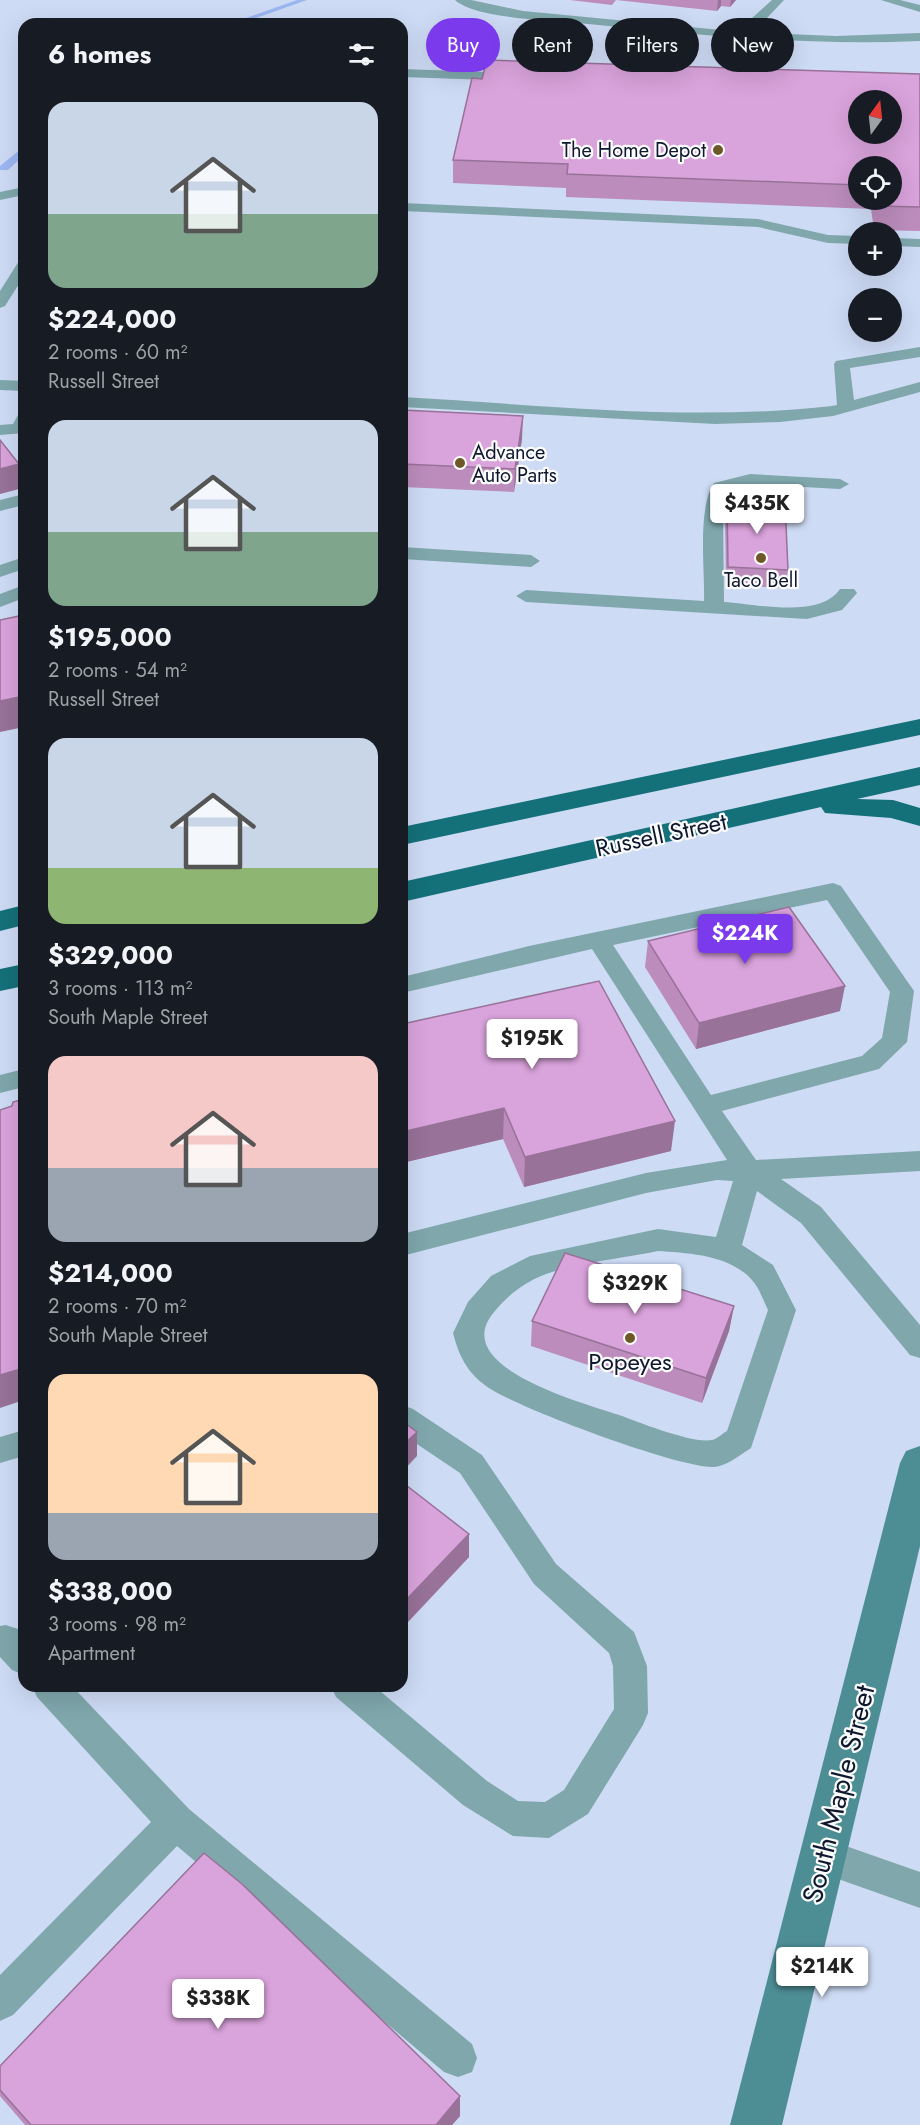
<!DOCTYPE html>
<meta charset="utf-8">
<style>
:root{--surface:#171b24;--page:#242831;--text:#f1f3f6;--muted:#9ea1a6;--accent:#7c3aed}
body{margin:0;font-family:Jost,sans-serif;background:var(--page);color:var(--text);height:100vh;display:flex;flex-direction:column;font-size:22px;white-space:nowrap}
*{box-sizing:border-box;margin:0}
p{font-size:20px;color:var(--muted)}
.icon{flex:none;width:33px;height:33px;fill:none;stroke:currentColor;stroke-width:2;stroke-linecap:round;stroke-linejoin:round}
.map{position:relative;flex:1;overflow:hidden}
.details{position:absolute;left:18px;top:18px;width:390px;height:1674px;display:flex;flex-direction:column;background:var(--surface);border-radius:18px;box-shadow:0 6px 24px #0002}
.details>*{flex:none}
.guide{position:absolute;left:426px;top:18px;width:404px;height:54px;display:flex;gap:12px}
.needle{width:39px;rotate:15deg}
.buttons{position:absolute;left:848px;top:90px;display:grid;gap:12px}
.buttons a{display:grid;place-items:center;width:54px;height:54px;border-radius:50%;background:var(--surface);box-shadow:0 6px 24px #0002;font-size:30px}
.price{position:absolute;translate:-50% -51px;padding:0 14px;border-radius:6px;background:#fff;color:#222;font-size:20px;line-height:39px;filter:drop-shadow(0 2px 3px #0008)}
.price::after{content:'';position:absolute;left:50%;top:36px;width:18px;height:14px;margin-left:-9px;background:inherit;clip-path:polygon(0 0,100% 0,50% 100%)}
.price.on{background:var(--accent);color:#fff}
ul{padding:0;list-style:none}
li{display:grid;align-content:center;gap:12px;height:318px;padding:0 30px}
li span{display:grid;place-items:center;height:186px;border-radius:18px;color:#555}
li>.icon{margin-inline-start:auto}
span .icon{width:108px;height:108px;fill:#fffc;stroke-width:1}
li b{font-size:26px}
h2{display:flex;justify-content:space-between;align-items:center;height:72px;padding:0 30px;font-size:26px}
.pill{padding:0 21px;border-radius:27px;background:var(--surface);box-shadow:0 6px 24px #0002;font-size:21px;line-height:54px}
.pill.on{background:var(--accent);color:#fff}
.map>svg:first-child{display:block}
.lines{fill:none;stroke-linecap:round;stroke-linejoin:round}
.stream{fill:#9bb7f2;fill-rule:evenodd}
.service{fill:#7fa7ac;fill-rule:evenodd}
.secondary{fill:#4d8d94;fill-rule:evenodd}
.trunk{fill:#147079;fill-rule:evenodd}
.wall{fill:#bb8cbc;fill-rule:evenodd}
.shaded-wall{fill:#987299}
.building{fill:#d9a3db;stroke:#987299;stroke-width:1.5;fill-rule:evenodd}
.poi-dot{fill:#6e5828;stroke:#fcfcfc;stroke-width:2}
.labels{text-anchor:middle;stroke-width:4.5;stroke-linejoin:round;paint-order:stroke}
.far-poi-label{font-size:20px;fill:#0d172e;stroke:#fcfcfc;text-anchor:end}
.street-label{font-size:24px;fill:#0d172e;stroke:#fcfcfc}
.poi-label{font-size:24px;fill:#0d172e;stroke:#fcfcfc}
.near-street-label{font-size:28px;fill:#0d172e;stroke:#fcfcfc}
</style>
<div class="map">
<svg width="920" height="2125" viewBox="0 0 920 2125">
<rect width="100%" height="100%" fill="#cedbf5"/>
<g class="lines">
<g class="stream">
<polygon points="297,0 307,0 239,24 229,24"/>
<polygon points="21,149 24,149 24,155 8,170 0,170 0,166"/>
</g>
<g class="service">
<path d="M 455,0 L 471,0 L 523,11 L 721,30 L 752,18 L 772,0 L 784,0 L 766,19 L 739,32 L 836,36 L 920,33 L 920,41 C 808,46 699,35 588,24 C 558,20 477,20 455,0 Z"/>
<polygon points="881,0 900,0 920,5 920,12"/>
<polygon points="402,69 516,73 522,77 516,81 402,77"/>
<polygon points="24,187 24,195 0,200 0,192"/>
<polygon points="402,203 758,219 828,235 858,236 858,244 828,243 758,227 402,211"/>
<polygon points="891,238 920,239 920,247 891,246"/>
<polygon points="24,260 24,276 5,306 0,308 0,291 19,261"/>
<path d="M 920,347 L 920,357 L 850,368 L 854,400 L 920,382 L 920,392 L 833,416 L 780,422 L 715,424 L 402,407 L 402,397 C 545,405 690,422 832,406 L 837,405 L 834,364 L 836,361 Z"/>
<polygon points="0,380 24,381 24,391 0,390"/>
<polygon points="24,414 24,433 0,435 0,425 13,424 18,415"/>
<path d="M 750,474 L 840,479 L 849,484 L 840,489 L 750,484 L 728,490 L 723,505 L 724,602 C 756,604 820,619 840,589 L 854,589 L 857,593 L 842,610 L 807,619 L 526,602 L 516,596 L 526,590 L 704,601 C 705,570 697,508 714,483 Z"/>
<polygon points="24,494 24,505 0,511 0,500"/>
<polygon points="402,547 531,555 540,561 531,567 402,559"/>
<polygon points="24,557 24,569 0,577 0,565"/>
<polygon points="24,585 24,598 0,607 0,594"/>
<path d="M 833,883 L 841,886 L 914,991 L 907,1042 L 879,1069 L 722,1111 L 756,1160 L 920,1151 L 920,1171 L 781,1179 L 821,1207 L 920,1325 L 920,1358 L 910,1355 L 801,1223 L 757,1191 L 742,1245 L 773,1265 L 796,1310 L 751,1448 C 740,1455 727,1466 714,1467 C 681,1469 514,1407 486,1386 C 467,1372 459,1356 453,1333 L 468,1302 L 491,1276 L 530,1256 L 658,1229 L 716,1237 L 733,1181 L 717,1180 L 646,1193 L 402,1256 L 402,1234 L 646,1173 L 727,1160 L 592,949 L 402,993 L 402,977 L 529,946 ZM 827,900 L 890,992 L 882,1038 L 862,1056 L 711,1095 L 613,945 ZM 658,1251 C 689,1253 730,1255 752,1280 C 760,1289 763,1300 768,1310 L 727,1431 C 723,1433 717,1439 712,1440 C 692,1444 639,1422 619,1415 C 585,1403 445,1367 495,1311 C 509,1294 525,1282 546,1274 C 576,1263 625,1258 658,1251 Z"/>
<polygon points="24,1069 24,1087 0,1093 0,1075"/>
<polygon points="402,1405 413,1409 482,1455 556,1564 634,1632 647,1666 648,1713 643,1725 588,1814 549,1838 513,1836 463,1805 336,1697 331,1686 374,1686 487,1781 518,1801 545,1802 564,1790 614,1709 613,1666 609,1653 534,1584 460,1473 402,1434"/>
<polygon points="24,1430 24,1456 0,1463 0,1437"/>
<polygon points="6,1625 18,1629 24,1636 24,1675 12,1670 0,1657 0,1626"/>
<polygon points="32,1686 72,1686 189,1809 472,2044 477,2058 472,2072 458,2077 444,2072 177,1846 13,2015 0,2021 0,1975 151,1822 37,1697"/>
<polygon points="823,1838 920,1872 920,1908 810,1869 805,1856 810,1843"/>
</g>
<polygon class="secondary" points="920,1446 920,1546 782,2125 730,2125 900,1463 906,1451"/>
<g class="trunk">
<polygon points="920,719 920,735 402,845 402,827"/>
<polygon points="920,767 920,785 857,799 893,800 920,808 920,826 891,818 825,813 821,807 402,902 402,882"/>
<polygon points="24,905 24,925 0,931 0,911"/>
<polygon points="24,964 24,986 0,991 0,969"/>
</g>
</g>
<g class="wall">
<polygon points="570,0 736,0 730,7 721,6 717,11 616,0 612,5"/>
<path d="M 920,74 L 920,231 L 874,230 L 871,209 L 566,197 L 566,188 L 453,183 L 453,160 L 482,79 ZM 858,166 L 891,200 L 858,200 Z"/>
<polygon points="402,410 522,439 514,492 402,487"/>
<polygon points="727,499 788,570 785,588 726,585 725,516"/>
<polygon points="648,941 840,1011 696,1049 645,967"/>
<polygon points="402,1024 671,1151 524,1187 503,1139 402,1163"/>
<polygon points="734,1306 729,1331 702,1403 531,1346 532,1321"/>
<polygon points="402,1482 469,1557 407,1623 403,1619 402,1620"/>
<polygon points="0,2066 460,2116 452,2125 25,2125 0,2096"/>
</g>
<g class="shaded-wall">
<polygon points="718,0 721,0 721,6 717,11"/>
<polygon points="731,0 736,0 730,7"/>
<polygon points="523,416 522,439 514,492 515,469"/>
<polygon points="19,464 23,488 0,494 0,469"/>
<polygon points="24,696 24,727 0,732 0,701"/>
<polygon points="845,986 840,1011 696,1049 699,1023"/>
<polygon points="504,1108 503,1139 402,1163 402,1132"/>
<polygon points="675,1121 671,1151 524,1187 525,1157"/>
<polygon points="734,1306 729,1331 702,1403 706,1378"/>
<polygon points="24,1368 24,1400 0,1408 0,1375"/>
<polygon points="417,1432 417,1456 402,1472 402,1446"/>
<polygon points="469,1534 469,1557 407,1623 406,1600"/>
<polygon points="402,1596 403,1619 402,1620"/>
<polygon points="460,2096 460,2116 452,2125 436,2125"/>
</g>
<g class="building">
<path d="M 487,60 L 920,74 L 920,207 L 878,206 L 877,200 L 891,200 L 891,166 L 858,166 L 858,185 L 567,174 L 568,164 L 453,160 L 472,78 L 482,79 ZM 858,100 L 891,100 L 891,134 L 858,134 Z"/>
<polygon points="402,410 523,416 515,469 402,464"/>
<polygon points="0,440 19,464 0,469"/>
<polygon points="727,499 785,502 788,570 728,567"/>
<polygon points="24,615 24,696 0,701 0,620"/>
<polygon points="789,907 845,986 699,1023 648,941"/>
<polygon points="599,981 675,1121 525,1157 504,1108 402,1132 402,1024"/>
<polygon points="24,1099 24,1368 0,1375 0,1110 12,1106 13,1102"/>
<polygon points="565,1253 734,1306 706,1378 532,1321"/>
<polygon points="402,1421 417,1432 402,1446"/>
<polygon points="402,1482 469,1534 406,1600 402,1596"/>
<polygon points="204,1853 242,1884 460,2096 436,2125 31,2125 0,2090 0,2066"/>
</g>
<g class="poi-dot">
<circle cx="718" cy="150" r="6"/>
<circle cx="460" cy="463" r="6"/>
<circle cx="761" cy="558" r="6"/>
<circle cx="630" cy="1338" r="6"/>
</g>
<g class="labels">
<g class="far-poi-label">
<text x="706" y="157">The Home Depot</text>
<text x="472" y="459" text-anchor="start">Advance<tspan x="472" dy="23">Auto Parts</tspan></text>
<text x="761" y="587" text-anchor="middle">Taco Bell</text>
</g>
<g class="street-label">
<text transform="translate(661 835) rotate(-12)" y="8">Russell Street</text>
</g>
<g class="poi-label">
<text x="630" y="1370">Popeyes</text>
</g>
<g class="near-street-label">
<text transform="translate(838 1794) rotate(-76)" y="10">South Maple Street</text>
</g>
</g>
</svg>
<div class="buttons">
<a><svg class="needle" viewBox="-14 -14 28 28"><path d="M0-13l5 13h-10z" fill="#e53935"/><path d="M0 13l5-13h-10z" fill="#9ea1a6"/></svg></a>
<a><svg class="icon" aria-label="locate" viewBox="0 0 24 24"><circle cx="12" cy="12" r="6"/><path d="M12 2v4M12 18v4M2 12h4M18 12h4"/></svg></a>
<a>+</a>
<a>−</a>
</div>
<b class="price" style="left:757px;top:535px">$435K</b>
<b class="price on" style="left:745px;top:965px">$224K</b>
<b class="price" style="left:532px;top:1070px">$195K</b>
<b class="price" style="left:635px;top:1315px">$329K</b>
<b class="price" style="left:822px;top:1998px">$214K</b>
<b class="price" style="left:218px;top:2030px">$338K</b>
<div class="guide">
<a class="pill on">Buy</a>
<a class="pill">Rent</a>
<a class="pill">Filters</a>
<a class="pill">New</a>
</div>
<section class="details">
<h2>6 homes<svg class="icon" aria-label="filters" viewBox="0 0 24 24"><path d="M4 7h16M4 17h16"/><circle cx="9" cy="7" r="2"/><circle cx="15" cy="17" r="2"/></svg></h2>
<ul>
<li><span style="background:linear-gradient(#c9d6e8 60%,#7fa58c 0)"><svg class="icon" aria-label="home" viewBox="0 0 24 24"><path d="M3 11l9-7 9 7M6 9v11h12V9"/></svg></span><div><b>$224,000</b><p>2 rooms · 60 m²</p><p>Russell Street</p></div></li>
<li><span style="background:linear-gradient(#c9d6e8 60%,#7fa58c 0)"><svg class="icon" aria-label="home" viewBox="0 0 24 24"><path d="M3 11l9-7 9 7M6 9v11h12V9"/></svg></span><div><b>$195,000</b><p>2 rooms · 54 m²</p><p>Russell Street</p></div></li>
<li><span style="background:linear-gradient(#c9d6e8 70%,#8fb573 0)"><svg class="icon" aria-label="home" viewBox="0 0 24 24"><path d="M3 11l9-7 9 7M6 9v11h12V9"/></svg></span><div><b>$329,000</b><p>3 rooms · 113 m²</p><p>South Maple Street</p></div></li>
<li><span style="background:linear-gradient(#f6c9c9 60%,#9aa5b1 0)"><svg class="icon" aria-label="home" viewBox="0 0 24 24"><path d="M3 11l9-7 9 7M6 9v11h12V9"/></svg></span><div><b>$214,000</b><p>2 rooms · 70 m²</p><p>South Maple Street</p></div></li>
<li><span style="background:linear-gradient(#ffd9b3 75%,#9aa5b1 0)"><svg class="icon" aria-label="home" viewBox="0 0 24 24"><path d="M3 11l9-7 9 7M6 9v11h12V9"/></svg></span><div><b>$338,000</b><p>3 rooms · 98 m²</p><p>Apartment</p></div></li>
</ul>
</section>
</div>
